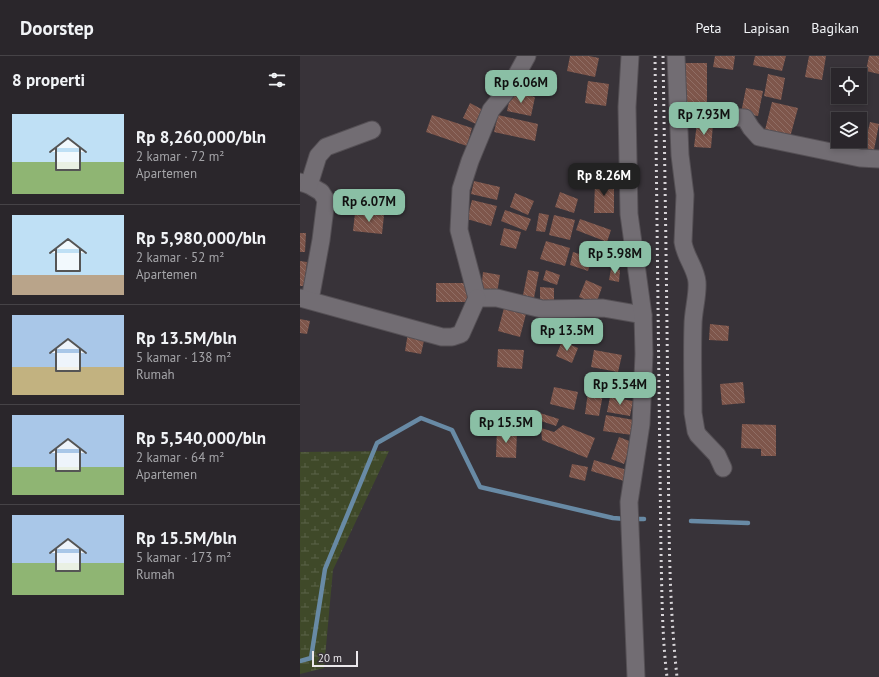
<!DOCTYPE html>
<html lang="id">
<meta charset="utf-8">
<style>
:root{--surface:#2a262b;--page:#322e33;--text:#f1f3f6;--muted:#a5a5a9;--line:#464347;--accent:#8abfa5}
body{margin:0;font-family:"PT Sans",sans-serif;background:var(--page);color:var(--text);height:100vh;display:flex;flex-direction:column;font-size:15px;white-space:nowrap}
*{box-sizing:border-box;margin:0}
p{font-size:13px;color:var(--muted)}
.icon{flex:none;width:22px;height:22px;fill:none;stroke:currentColor;stroke-width:2;stroke-linecap:round;stroke-linejoin:round}
.map{position:relative;flex:1;overflow:hidden}
.sheet{display:flex;flex-direction:column;background:var(--surface);width:300px}
.sheet>*{flex:none}
.tools{position:absolute;left:531px;top:12px;display:grid;gap:8px}
.tools a{display:grid;place-items:center;width:36px;height:36px;border-radius:0px;background:var(--surface);box-shadow:0 2px 6px #0003,0 0 0 1px var(--line);font-size:20px}
.scale{position:absolute;left:12px;bottom:10px;width:46px;box-sizing:border-box;padding-left:4px;border:2px solid #ebe8ec;border-top:0;font-size:11px;line-height:14px;white-space:nowrap;color:#ebe8ec;-webkit-text-stroke:3px #383339;paint-order:stroke}
.price{position:absolute;translate:-50% -34px;padding:0 9px;border-radius:8px;background:var(--accent);color:#111;font-size:13px;line-height:26px;filter:drop-shadow(0 1px 2px #0008)}
.price::after{content:'';position:absolute;left:50%;top:24px;width:12px;height:9px;margin-left:-6px;background:inherit;clip-path:polygon(0 0,100% 0,50% 100%)}
.price.current{background:#222;color:#fff}
ul{padding:0;list-style:none}
li{display:flex;align-items:center;gap:12px;height:100px;padding:0 12px}
li+li{border-top:1px solid var(--line)}
li span{display:grid;place-items:center;flex:none;width:112px;height:80px;border-radius:0px;color:#555}
li>.icon{margin-inline-start:auto}
span .icon{width:48px;height:48px;fill:#fffc;stroke-width:1}
li b{font-size:17px}
h2{display:flex;justify-content:space-between;align-items:center;height:48px;padding:0 12px;font-size:17px}
header{display:flex;align-items:center;gap:24px;box-sizing:border-box;height:56px;padding:0 20px;background:var(--surface);border-bottom:1px solid var(--line)}
header strong{font-size:19px}
nav{display:flex;gap:22px;margin-inline-start:auto;font-size:14px}
main{display:flex;flex:1;min-height:0}
.map>svg:first-child{display:block}
.wetland{fill:url(#wetland-marsh)}
.lines{fill:none;stroke-linecap:round;stroke-linejoin:round}
.stream{stroke:#688aa5;stroke-width:4.5}
.building{fill:url(#building-back-hatch)}
.minor-casing{stroke:#555055;stroke-width:19}
.minor{stroke:#726d73;stroke-width:17}
.rail{stroke:#d7d4d8;stroke-width:3;stroke-dasharray:2 4;stroke-linecap:butt}
</style>
<header>
<strong>Doorstep</strong>
<nav><a>Peta</a><a>Lapisan</a><a>Bagikan</a></nav>
</header>
<main>
<section class="sheet">
<h2>8 properti<svg class="icon" aria-label="filters" viewBox="0 0 24 24"><path d="M4 7h16M4 17h16"/><circle cx="9" cy="7" r="2"/><circle cx="15" cy="17" r="2"/></svg></h2>
<ul>
<li><span style="background:linear-gradient(#bfe0f5 60%,#8fb573 0)"><svg class="icon" aria-label="home" viewBox="0 0 24 24"><path d="M3 11l9-7 9 7M6 9v11h12V9"/></svg></span><div><b>Rp 8,260,000/bln</b><p>2 kamar · 72 m²</p><p>Apartemen</p></div></li>
<li><span style="background:linear-gradient(#bfe0f5 75%,#b9a48a 0)"><svg class="icon" aria-label="home" viewBox="0 0 24 24"><path d="M3 11l9-7 9 7M6 9v11h12V9"/></svg></span><div><b>Rp 5,980,000/bln</b><p>2 kamar · 52 m²</p><p>Apartemen</p></div></li>
<li><span style="background:linear-gradient(#a9c7e8 65%,#c2b280 0)"><svg class="icon" aria-label="home" viewBox="0 0 24 24"><path d="M3 11l9-7 9 7M6 9v11h12V9"/></svg></span><div><b>Rp 13.5M/bln</b><p>5 kamar · 138 m²</p><p>Rumah</p></div></li>
<li><span style="background:linear-gradient(#a9c7e8 65%,#8fb573 0)"><svg class="icon" aria-label="home" viewBox="0 0 24 24"><path d="M3 11l9-7 9 7M6 9v11h12V9"/></svg></span><div><b>Rp 5,540,000/bln</b><p>2 kamar · 64 m²</p><p>Apartemen</p></div></li>
<li><span style="background:linear-gradient(#a9c7e8 60%,#8fb573 0)"><svg class="icon" aria-label="home" viewBox="0 0 24 24"><path d="M3 11l9-7 9 7M6 9v11h12V9"/></svg></span><div><b>Rp 15.5M/bln</b><p>5 kamar · 173 m²</p><p>Rumah</p></div></li>
</ul>
</section>
<div class="map">
<svg width="579" height="621" viewBox="0 0 579 621">
<defs>
<pattern id="wetland-marsh" width="20" height="14" patternUnits="userSpaceOnUse"><rect width="20" height="14" fill="#3f4929"/><path d="M1 5h8M5 5V1M11 12h8M15 12V8" fill="none" stroke="#5b6348"/></pattern>
<pattern id="building-back-hatch" width="6" height="6" patternUnits="userSpaceOnUse"><rect width="6" height="6" fill="#7e564b"/><path d="M-1 5l2 2M0 0l6 6M5-1l2 2" fill="none" stroke="#906e65"/></pattern>
</defs>
<rect width="100%" height="100%" fill="#383339"/>
<polygon class="wetland" points="89,395 33,514 24,612 0,618 0,396"/>
<g class="lines">
<g class="stream">
<polyline points="334,463 344,463"/>
<polyline points="391,465 448,467"/>
<polyline points="0,605 11,602 25,513 77,387 121,362 152,374 180,431 313,462 326,463"/>
</g>
</g>
<g class="building">
<polygon points="270,0 289,0 299,2 295,21 267,15"/>
<polygon points="415,0 435,0 433,14 413,11"/>
<polygon points="455,0 486,0 482,15 453,9"/>
<polygon points="509,0 526,0 522,24 505,21"/>
<polygon points="569,0 579,0 579,18 566,15"/>
<polygon points="385,7 407,7 407,54 385,53"/>
<polygon points="237,16 253,20 249,34 233,30"/>
<polygon points="468,18 485,22 481,44 464,40"/>
<polygon points="288,25 309,28 306,50 285,47"/>
<polygon points="446,32 463,35 458,60 441,57"/>
<polygon points="211,36 235,41 231,60 207,55"/>
<polygon points="472,46 498,52 489,85 464,78"/>
<polygon points="170,47 185,55 178,69 163,62"/>
<polygon points="132,59 172,72 167,90 126,76"/>
<polygon points="198,59 238,68 235,85 194,76"/>
<polygon points="570,66 579,68 574,94 564,92"/>
<polygon points="397,67 413,68 411,92 394,91"/>
<polygon points="560,69 567,71 559,101 548,98 551,85 560,85"/>
<polygon points="538,85 549,85 548,90 537,87"/>
<polygon points="174,125 200,131 197,144 171,138"/>
<polygon points="295,125 314,125 314,157 294,157"/>
<polygon points="260,136 278,143 274,157 255,151"/>
<polygon points="215,137 234,145 228,159 210,151"/>
<rect x="61" y="142" width="26" height="13"/>
<polygon points="172,144 197,150 191,170 167,163"/>
<polygon points="205,154 231,163 226,175 201,165"/>
<polygon points="55,157 84,159 82,178 53,175"/>
<polygon points="239,157 249,159 245,176 236,175"/>
<polygon points="254,159 275,164 270,184 249,179"/>
<polygon points="280,163 311,174 307,186 276,174"/>
<polygon points="204,172 221,176 216,193 200,189"/>
<polygon points="0,177 6,177 5,196 0,196"/>
<polygon points="246,185 270,192 265,210 240,203"/>
<polygon points="291,185 305,190 302,197 288,192"/>
<polygon points="273,196 292,202 288,215 270,209"/>
<polygon points="0,205 7,206 4,230 0,230"/>
<polygon points="311,213 320,214 319,226 309,224"/>
<polygon points="228,214 239,216 234,242 223,239"/>
<polygon points="246,214 260,219 257,229 243,224"/>
<polygon points="183,216 200,219 197,237 181,235"/>
<polygon points="286,224 302,231 296,248 279,241"/>
<rect x="136" y="227" width="34" height="19"/>
<polygon points="240,231 254,232 254,247 240,246"/>
<polygon points="205,248 227,254 220,281 198,275"/>
<polygon points="0,263 10,265 7,278 0,277"/>
<polygon points="281,265 295,268 292,281 279,279"/>
<polygon points="410,268 429,270 428,285 409,284"/>
<polygon points="108,277 125,280 121,298 105,295"/>
<polygon points="262,285 278,292 272,307 256,300"/>
<polygon points="198,293 224,294 222,313 197,311"/>
<polygon points="294,294 322,299 318,316 291,311"/>
<polygon points="443,326 445,347 422,349 420,328"/>
<polygon points="254,331 278,336 274,354 250,348"/>
<polygon points="288,336 303,338 299,360 285,358"/>
<polygon points="310,341 333,345 330,360 307,356"/>
<polygon points="240,357 259,363 256,370 238,364"/>
<polygon points="306,359 334,364 332,379 303,375"/>
<polygon points="442,368 476,369 476,400 461,400 461,393 441,392"/>
<polygon points="263,369 295,382 287,402 242,384 241,372 254,376"/>
<polygon points="197,373 217,374 216,402 196,401"/>
<polygon points="319,381 332,386 324,408 311,403"/>
<polygon points="294,404 327,414 324,425 291,415"/>
<polygon points="272,408 288,411 285,425 269,421"/>
</g>
<g class="lines">
<g class="minor-casing">
<g id="minor">
<polyline points="227,0 210,31 191,54 170,105 161,133 159,174 177,242 197,242 242,253 303,252 343,259"/>
<polyline points="330,0 327,51 329,158 343,259 344,298 341,368 329,446 336,621"/>
<path d="M 376,0 L 380,99 L 385,139 L 383,186 C 385,201 396,212 397,226 C 398,240 393,255 393,269 C 392,298 393,328 393,357 L 396,375 L 398,379 L 417,399 L 423,412"/>
<polyline points="378,57 445,62 451,72 459,81 560,102 579,103"/>
<polyline points="0,126 9,129 21,136 26,144 21,184 10,244"/>
<polyline points="9,129 18,100 26,91 72,74"/>
<polyline points="0,242 142,281 152,281 161,278 177,242"/>
</g>
</g>
<use href="#minor" class="minor"/>
<g class="rail">
<path d="M 355,0 L 361,497 C 362,539 362,580 367,621"/>
<path d="M 363,0 C 365,124 367,248 368,372 C 369,455 368,538 377,621"/>
</g>
</g>
</svg>
<div class="tools">
<a><svg class="icon" aria-label="locate" viewBox="0 0 24 24"><circle cx="12" cy="12" r="6"/><path d="M12 2v4M12 18v4M2 12h4M18 12h4"/></svg></a>
<a><svg class="icon" aria-label="layers" viewBox="0 0 24 24"><path d="M12 4l9 5-9 5-9-5zM3 14l9 5 9-5"/></svg></a>
</div>
<div class="scale">20 m</div>
<b class="price" style="left:221px;top:48px">Rp 6.06M</b>
<b class="price" style="left:404px;top:80px">Rp 7.93M</b>
<b class="price current" style="left:304px;top:141px">Rp 8.26M</b>
<b class="price" style="left:69px;top:167px">Rp 6.07M</b>
<b class="price" style="left:315px;top:219px">Rp 5.98M</b>
<b class="price" style="left:267px;top:296px">Rp 13.5M</b>
<b class="price" style="left:320px;top:350px">Rp 5.54M</b>
<b class="price" style="left:206px;top:388px">Rp 15.5M</b>
</div>
</main>
